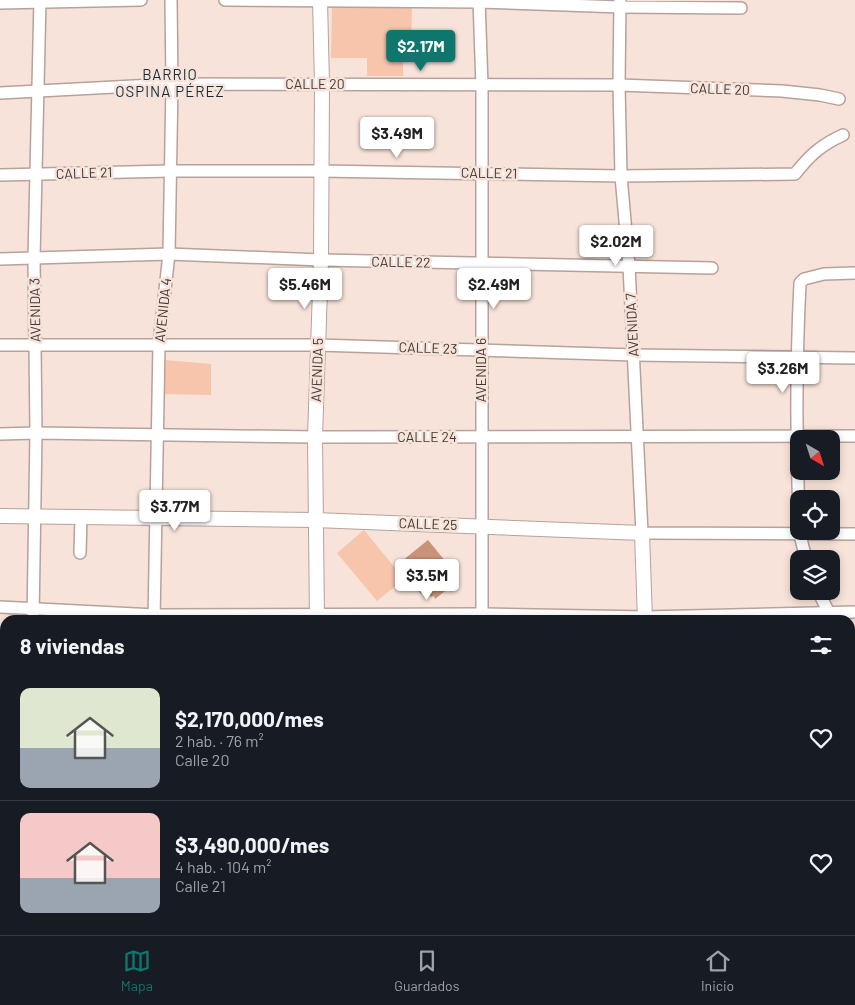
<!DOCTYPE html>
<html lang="es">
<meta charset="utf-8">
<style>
:root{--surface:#171b24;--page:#242831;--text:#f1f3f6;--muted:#9ea1a6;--line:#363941;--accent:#0f766e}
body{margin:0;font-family:Barlow,sans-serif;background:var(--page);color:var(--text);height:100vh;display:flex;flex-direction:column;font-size:19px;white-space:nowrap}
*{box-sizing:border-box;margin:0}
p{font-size:16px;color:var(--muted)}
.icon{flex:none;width:28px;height:28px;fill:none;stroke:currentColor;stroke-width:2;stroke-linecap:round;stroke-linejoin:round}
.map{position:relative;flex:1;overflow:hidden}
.side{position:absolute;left:0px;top:615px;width:855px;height:320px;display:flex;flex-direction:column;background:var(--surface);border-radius:15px 15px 0 0;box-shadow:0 2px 8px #0003}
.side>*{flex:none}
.needle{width:32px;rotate:141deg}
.controls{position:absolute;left:790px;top:430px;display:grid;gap:10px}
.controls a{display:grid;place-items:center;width:50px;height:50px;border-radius:10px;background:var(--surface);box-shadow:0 2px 8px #0003;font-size:25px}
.price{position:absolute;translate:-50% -42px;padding:0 11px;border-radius:5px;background:#fff;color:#222;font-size:16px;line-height:32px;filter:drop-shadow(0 1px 2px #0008)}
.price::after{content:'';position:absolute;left:50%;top:30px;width:15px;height:11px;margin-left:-8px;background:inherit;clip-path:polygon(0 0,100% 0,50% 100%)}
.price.selected{background:var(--accent);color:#fff}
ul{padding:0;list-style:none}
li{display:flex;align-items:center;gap:15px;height:125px;padding:0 20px}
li+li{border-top:1px solid var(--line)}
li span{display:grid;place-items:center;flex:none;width:140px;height:100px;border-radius:10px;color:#555}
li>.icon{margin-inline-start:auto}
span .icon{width:60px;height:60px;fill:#fffc;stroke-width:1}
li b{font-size:21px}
h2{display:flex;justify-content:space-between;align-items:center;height:60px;padding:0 20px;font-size:21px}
.menu{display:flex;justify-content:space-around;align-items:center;height:70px;border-top:1px solid var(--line);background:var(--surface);font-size:14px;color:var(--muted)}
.menu a{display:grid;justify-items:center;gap:2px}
.menu .selected{color:var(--accent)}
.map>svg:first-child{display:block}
.green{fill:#f7c4ac}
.water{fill:#ca9379}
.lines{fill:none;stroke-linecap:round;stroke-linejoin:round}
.minor-casing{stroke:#b6a29a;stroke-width:14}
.tertiary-casing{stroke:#b6a29a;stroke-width:16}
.minor{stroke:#fff;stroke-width:11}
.tertiary{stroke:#fff;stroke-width:14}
.labels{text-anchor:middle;stroke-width:5;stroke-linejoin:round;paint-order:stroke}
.street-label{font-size:14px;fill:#403835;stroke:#f7e3d9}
.neighbourhood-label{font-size:15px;letter-spacing:1px;fill:#112e39;stroke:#f7e3d9}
</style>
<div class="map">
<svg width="855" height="935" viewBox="0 0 855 935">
<rect width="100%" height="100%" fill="#f7e3d9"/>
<g class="green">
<polygon points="332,6 412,6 411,50 403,50 403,76 367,76 367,58 331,58"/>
<polygon points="165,360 211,364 211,395 163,394"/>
<polygon points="364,530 404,579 377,601 337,553"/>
<polygon points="0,825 5,830 5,930 114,930 120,935 0,935"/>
</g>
<polygon class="water" points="428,540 459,578 454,584 435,599 434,596 431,597 425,591 421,594 404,572 407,570 402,561"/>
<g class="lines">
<g class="minor-casing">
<g id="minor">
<polyline points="225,0 479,2 621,7 741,8"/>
<polyline points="479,0 482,86 482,620"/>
<polyline points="620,0 619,85 621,176 629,266 642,533 855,534"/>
<polyline points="0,3 141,0"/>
<polyline points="0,93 172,84 619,85 782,91 820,95 839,99"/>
<path d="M 0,175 L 170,171 L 321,171 L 621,176 L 795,174 C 810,155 821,145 843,135"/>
<polyline points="0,259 169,254 321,260 712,268"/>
<polyline points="0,345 318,345 634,355 855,358"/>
<polyline points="0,434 36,433 315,437 855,436"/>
<path d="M 799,519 C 796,440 796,362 800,283 L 804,279 L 824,274 L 855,273"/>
<polyline points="799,531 806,559"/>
<polyline points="80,553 81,517"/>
<polyline points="818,591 832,619"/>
<polyline points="0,607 155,615 482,614 645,617 855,612"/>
<polyline points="33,620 36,433 34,258 40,0"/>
<polyline points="154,620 159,344 169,254 172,84 171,0"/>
<polyline points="850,643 855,650"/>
<polyline points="850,681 855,680"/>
<polyline points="0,711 5,711"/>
<polyline points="850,762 855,759"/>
<polyline points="0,776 5,780"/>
<polyline points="850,872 855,879"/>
<polyline points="850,901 855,898"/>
<polyline points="165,930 170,935"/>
<polyline points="633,930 633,935"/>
<polyline points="481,935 481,930"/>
<polyline points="797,935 805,930"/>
</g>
</g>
<g class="tertiary-casing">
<g id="tertiary">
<polyline points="0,516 315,520 642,533 645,620"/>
<polyline points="317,620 315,437 321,260 322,84 320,0"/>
<polyline points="759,930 762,935"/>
<polyline points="313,935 313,930"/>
</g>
</g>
<use href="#minor" class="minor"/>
<use href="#tertiary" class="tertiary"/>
</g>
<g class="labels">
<g class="street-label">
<text x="315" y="89">CALLE 20</text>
<text transform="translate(720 89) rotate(2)" y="5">CALLE 20</text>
<text transform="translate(84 173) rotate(-2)" y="5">CALLE 21</text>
<text transform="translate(489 173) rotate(1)" y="5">CALLE 21</text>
<text transform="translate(401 262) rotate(1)" y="5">CALLE 22</text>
<text transform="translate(35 310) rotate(-91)" y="5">AVENIDA 3</text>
<text transform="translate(163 310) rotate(-84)" y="5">AVENIDA 4</text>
<text transform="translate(632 325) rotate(-93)" y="5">AVENIDA 7</text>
<text transform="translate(428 348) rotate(2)" y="5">CALLE 23</text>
<text transform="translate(317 370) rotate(-88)" y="5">AVENIDA 5</text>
<text transform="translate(481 370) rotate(-90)" y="5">AVENIDA 6</text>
<text x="427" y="442">CALLE 24</text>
<text transform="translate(428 524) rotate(2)" y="5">CALLE 25</text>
</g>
<g class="neighbourhood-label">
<text x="170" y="80">BARRIO<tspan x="170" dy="17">OSPINA PÉREZ</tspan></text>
</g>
</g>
</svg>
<div class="controls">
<a><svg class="needle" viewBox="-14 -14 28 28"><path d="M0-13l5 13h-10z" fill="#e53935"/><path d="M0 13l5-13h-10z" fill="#9ea1a6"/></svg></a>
<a><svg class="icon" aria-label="locate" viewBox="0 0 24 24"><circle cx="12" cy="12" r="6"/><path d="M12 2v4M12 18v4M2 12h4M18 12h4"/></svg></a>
<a><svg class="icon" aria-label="layers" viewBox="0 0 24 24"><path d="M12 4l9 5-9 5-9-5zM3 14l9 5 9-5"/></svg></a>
</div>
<b class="price selected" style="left:421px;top:72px">$2.17M</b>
<b class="price" style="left:397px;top:159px">$3.49M</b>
<b class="price" style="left:616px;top:267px">$2.02M</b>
<b class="price" style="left:305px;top:310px">$5.46M</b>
<b class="price" style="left:494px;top:310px">$2.49M</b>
<b class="price" style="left:783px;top:394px">$3.26M</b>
<b class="price" style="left:175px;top:532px">$3.77M</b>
<b class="price" style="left:427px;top:601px">$3.5M</b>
<section class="side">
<h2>8 viviendas<svg class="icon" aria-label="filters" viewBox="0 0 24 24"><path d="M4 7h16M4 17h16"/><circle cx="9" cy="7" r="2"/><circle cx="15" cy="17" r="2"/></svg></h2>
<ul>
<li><span style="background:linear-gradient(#dfe7d0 60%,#9aa5b1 0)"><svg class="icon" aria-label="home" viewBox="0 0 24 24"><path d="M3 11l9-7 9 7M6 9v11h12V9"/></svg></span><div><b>$2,170,000/mes</b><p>2 hab. · 76 m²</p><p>Calle 20</p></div><svg class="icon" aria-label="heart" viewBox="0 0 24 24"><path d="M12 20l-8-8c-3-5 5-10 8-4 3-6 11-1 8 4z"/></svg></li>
<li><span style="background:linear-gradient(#f6c9c9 65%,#9aa5b1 0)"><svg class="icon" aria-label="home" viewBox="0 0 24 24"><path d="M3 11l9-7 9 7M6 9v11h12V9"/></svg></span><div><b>$3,490,000/mes</b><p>4 hab. · 104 m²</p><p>Calle 21</p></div><svg class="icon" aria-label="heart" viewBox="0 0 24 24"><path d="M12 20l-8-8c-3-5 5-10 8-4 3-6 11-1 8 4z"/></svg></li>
</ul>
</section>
</div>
<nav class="menu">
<a class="selected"><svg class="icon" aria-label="map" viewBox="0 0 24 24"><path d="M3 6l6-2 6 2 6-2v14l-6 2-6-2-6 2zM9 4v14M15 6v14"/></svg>Mapa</a>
<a><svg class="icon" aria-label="saved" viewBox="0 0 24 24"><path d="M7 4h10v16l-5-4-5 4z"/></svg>Guardados</a>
<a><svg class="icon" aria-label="home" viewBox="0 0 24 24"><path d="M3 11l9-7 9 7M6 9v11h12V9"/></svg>Inicio</a>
</nav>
